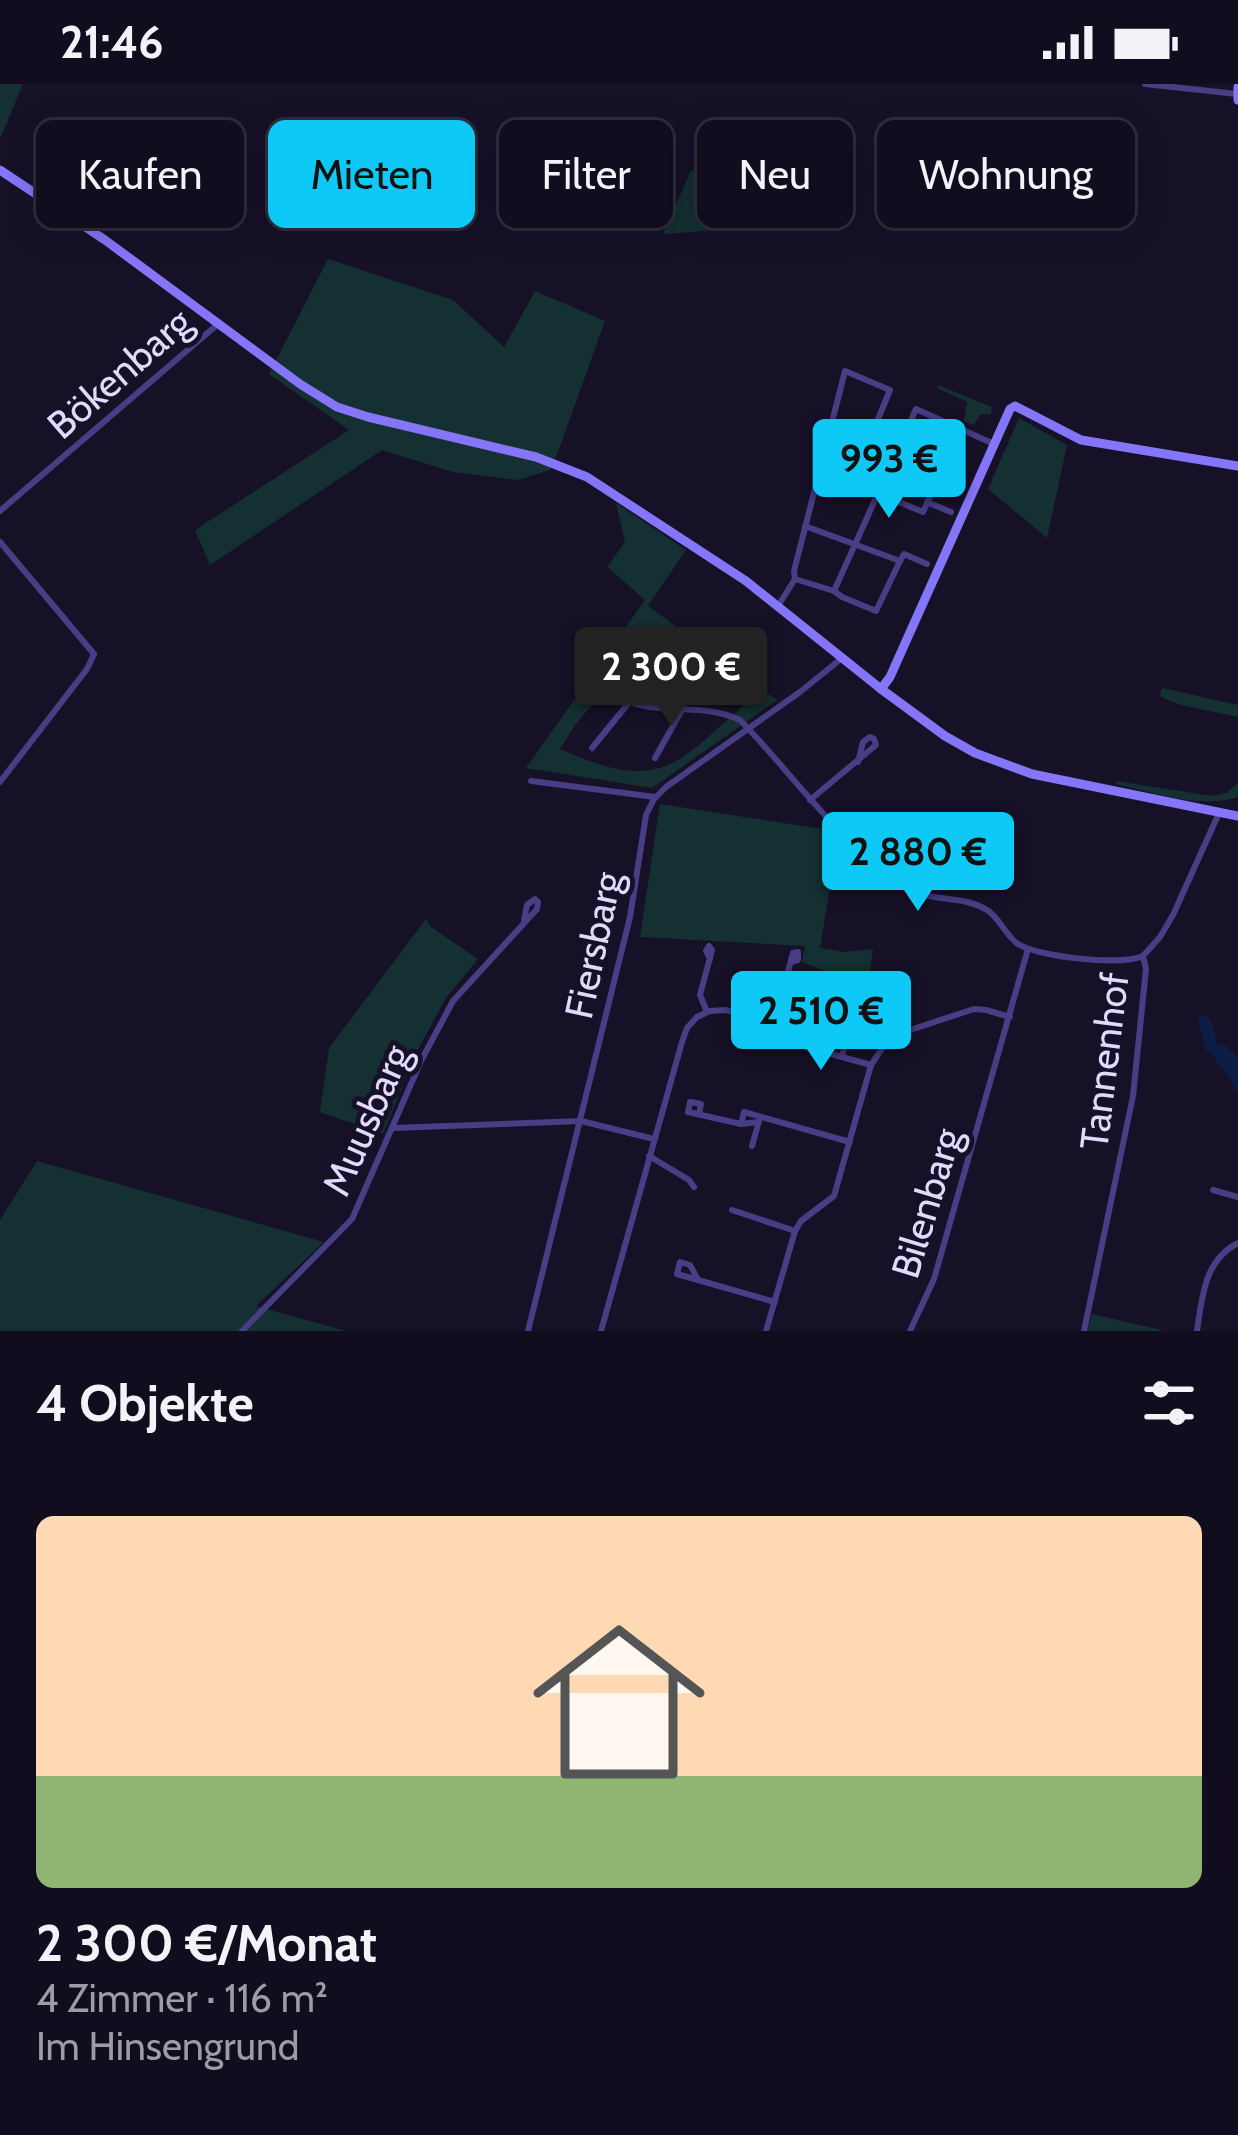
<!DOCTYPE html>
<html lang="de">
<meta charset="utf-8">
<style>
:root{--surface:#110d1e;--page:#1a1627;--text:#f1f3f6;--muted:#9c9ca4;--line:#302d3c;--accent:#0ec9f5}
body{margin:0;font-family:Cabin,sans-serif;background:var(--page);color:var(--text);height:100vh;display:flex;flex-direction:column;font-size:45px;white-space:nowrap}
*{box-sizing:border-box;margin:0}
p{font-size:39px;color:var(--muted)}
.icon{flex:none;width:66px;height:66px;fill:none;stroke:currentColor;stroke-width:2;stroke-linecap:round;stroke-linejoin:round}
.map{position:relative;height:1247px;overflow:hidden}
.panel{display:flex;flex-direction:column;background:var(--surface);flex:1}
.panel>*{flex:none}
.guide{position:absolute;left:36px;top:36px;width:1167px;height:108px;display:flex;gap:24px}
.price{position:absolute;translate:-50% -102px;padding:0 27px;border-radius:12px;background:var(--accent);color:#111;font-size:39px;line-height:78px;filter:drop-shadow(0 3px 6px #0008)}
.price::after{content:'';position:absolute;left:50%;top:72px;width:36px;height:27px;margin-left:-18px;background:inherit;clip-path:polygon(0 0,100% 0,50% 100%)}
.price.active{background:#222;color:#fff}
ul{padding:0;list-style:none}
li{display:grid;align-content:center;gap:24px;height:636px;padding:0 36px}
li span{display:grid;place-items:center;height:372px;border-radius:18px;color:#555}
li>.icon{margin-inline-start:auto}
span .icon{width:216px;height:216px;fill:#fffc;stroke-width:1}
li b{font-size:51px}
h2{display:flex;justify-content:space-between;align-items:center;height:144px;padding:0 36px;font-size:51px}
.chip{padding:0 42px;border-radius:18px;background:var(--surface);box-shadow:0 6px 30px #0003,0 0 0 3px var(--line);font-size:42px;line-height:108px}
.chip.active{background:var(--accent);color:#111}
.status{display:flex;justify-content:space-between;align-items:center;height:84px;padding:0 60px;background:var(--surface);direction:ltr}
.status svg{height:33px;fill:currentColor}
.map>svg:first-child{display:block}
.green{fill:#143032;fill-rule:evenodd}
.water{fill:#0d1c45}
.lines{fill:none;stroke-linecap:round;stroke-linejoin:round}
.street{stroke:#483e85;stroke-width:6}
.secondary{stroke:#8575f9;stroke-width:9}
.labels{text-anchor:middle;stroke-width:10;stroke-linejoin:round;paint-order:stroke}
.street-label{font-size:39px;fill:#e1dafd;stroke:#171128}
</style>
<div class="status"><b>21:46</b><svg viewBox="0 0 49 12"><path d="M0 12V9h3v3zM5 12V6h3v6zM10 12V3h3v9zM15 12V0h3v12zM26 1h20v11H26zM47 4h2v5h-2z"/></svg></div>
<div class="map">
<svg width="1238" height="1247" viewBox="0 0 1238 1247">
<rect width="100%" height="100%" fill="#171128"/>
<g class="green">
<polygon points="0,0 23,0 0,55"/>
<path d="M 691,86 C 723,95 729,117 718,146 L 663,150 Z"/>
<polygon points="328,175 453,216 504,263 535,207 605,237 558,368 550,386 518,396 453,388 382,366 210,481 195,446 349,346 269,290"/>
<polygon points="938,301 992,323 991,331 980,330 974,341 964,337 967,318 937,304"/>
<polygon points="1019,334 1067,361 1047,454 988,405"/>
<path d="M 616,419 L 686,466 L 648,522 L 777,616 L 652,704 L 526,684 L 645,516 L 607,483 L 625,458 ZM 651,552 L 660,552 L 751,615 C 675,681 663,711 560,665 L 575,641 Z"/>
<polygon points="1163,604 1238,621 1238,633 1181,621 1161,613 1160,608"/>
<path d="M 1117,697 L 1211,712 L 1226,709 L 1238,699 L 1238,713 C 1200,726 1154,708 1116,700 Z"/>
<polygon points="660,720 829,746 838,754 820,864 844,868 873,865 867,908 854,908 850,896 802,878 805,862 640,853"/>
<polygon points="426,835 431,843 478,875 446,914 416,969 383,1050 320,1028 329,964"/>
<polygon points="37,1077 324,1158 256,1222 346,1247 0,1247 0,1136"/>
<polygon points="1092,1230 1161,1246 1161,1247 1087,1247"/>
</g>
<polygon class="water" points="1203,932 1208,933 1213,941 1217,960 1225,961 1238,974 1238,1010 1223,985 1216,979 1216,974 1206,967 1198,935"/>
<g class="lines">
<g class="street">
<polyline points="1145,0 1237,10"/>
<polyline points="874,345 903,356"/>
<polyline points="818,390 849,397 923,428 947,376 924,366 938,335"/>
<polyline points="927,418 951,428"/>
<polyline points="0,427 218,240"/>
<polyline points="805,442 900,477 876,527 842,513 834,507"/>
<polyline points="0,458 94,570 87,585 0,698"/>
<polyline points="900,477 904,470 927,480"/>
<polyline points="795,495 794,487 845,287 890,306 874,345 832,338"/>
<polyline points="778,522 795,495 834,507 916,325 994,360"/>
<path d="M 620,612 C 654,635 698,616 740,636 C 785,682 822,735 872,777 C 883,786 895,799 908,805 C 933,818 963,811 987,826 C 1000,834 1005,851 1018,860 C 1039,873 1120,882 1143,872"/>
<polyline points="592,664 662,578"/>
<polyline points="655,674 683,624"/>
<polyline points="531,697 655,713"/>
<polyline points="810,716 876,661 874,655 870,653 863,658 858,678"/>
<polyline points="707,928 700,911 712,866 709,862 706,867 710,875"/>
<polyline points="774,939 793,869 798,868 798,876 791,878"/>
<polyline points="842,972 859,911 866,912 864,918 857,920"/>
<polyline points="688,1028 741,1040 758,1038"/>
<polyline points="688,1028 690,1018 701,1020 699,1030"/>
<polyline points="741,1040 744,1028 850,1058"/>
<polyline points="392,1044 581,1037 654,1055"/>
<polyline points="752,1062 759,1037"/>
<polyline points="649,1072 689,1096 694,1103"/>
<polyline points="1213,1106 1238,1113"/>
<polyline points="732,1126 795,1147"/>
<polyline points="677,1190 775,1218"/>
<polyline points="677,1190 680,1178 690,1181 697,1194"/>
<polyline points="242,1247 352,1135 422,975 453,917 537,825 538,818 535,815 527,821 524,836"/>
<polyline points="528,1247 630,833 646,731 654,715 666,703 800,608 842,574"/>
<polyline points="601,1247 682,958 687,944 697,933 710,927 726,926 774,939 806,963 871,981"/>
<polyline points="766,1247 795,1147 801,1137 834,1112 871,981 883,963 904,948 974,925 986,926 1010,933"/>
<polyline points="910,1247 934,1195 1028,865"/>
<polyline points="1084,1247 1133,1012 1146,885 1143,872 1160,853 1173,831 1219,729"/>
<path d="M 1197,1247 C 1202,1214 1204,1176 1238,1159"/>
</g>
<g class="secondary">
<polyline points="1238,3 1238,16"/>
<polyline points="0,86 105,156 300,300 337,323 368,333 536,373 587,393 746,497 881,605 945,652 975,669 1032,690 1238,732"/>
<polyline points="881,605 890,593 1010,325 1015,322 1081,356 1238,382"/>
</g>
</g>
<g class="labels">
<g class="street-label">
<text transform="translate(119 289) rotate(-41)" y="14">Bökenbarg</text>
<text transform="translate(593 861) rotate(-78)" y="14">Fiersbarg</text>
<text transform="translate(1104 977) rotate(-83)" y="14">Tannenhof</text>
<text transform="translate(366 1036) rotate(-66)" y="14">Muusbarg</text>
<text transform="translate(926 1119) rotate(-73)" y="14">Bilenbarg</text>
</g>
</g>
</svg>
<b class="price" style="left:889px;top:437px">993 €</b>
<b class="price active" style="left:671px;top:645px">2 300 €</b>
<b class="price" style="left:918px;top:830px">2 880 €</b>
<b class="price" style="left:821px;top:989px">2 510 €</b>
<div class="guide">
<a class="chip">Kaufen</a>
<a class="chip active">Mieten</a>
<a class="chip">Filter</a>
<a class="chip">Neu</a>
<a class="chip">Wohnung</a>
</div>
</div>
<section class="panel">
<h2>4 Objekte<svg class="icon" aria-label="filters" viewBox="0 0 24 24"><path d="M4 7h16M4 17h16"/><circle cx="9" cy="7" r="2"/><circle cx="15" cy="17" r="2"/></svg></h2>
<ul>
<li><span style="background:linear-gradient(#ffd9b3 70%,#8fb573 0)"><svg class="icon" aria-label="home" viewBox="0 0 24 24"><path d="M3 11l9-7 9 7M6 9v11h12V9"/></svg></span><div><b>2 300 €/Monat</b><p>4 Zimmer · 116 m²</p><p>Im Hinsengrund</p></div></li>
</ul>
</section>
